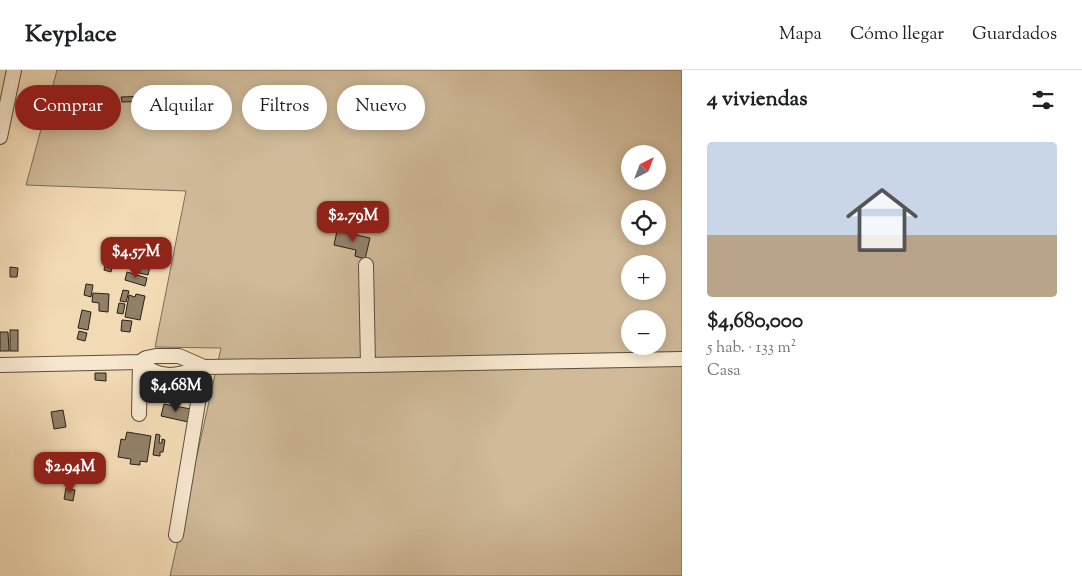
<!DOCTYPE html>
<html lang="es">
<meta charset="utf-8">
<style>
:root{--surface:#fff;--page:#f2f2f2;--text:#202124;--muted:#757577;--line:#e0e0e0;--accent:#8f2418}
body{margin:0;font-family:"Sorts Mill Goudy",serif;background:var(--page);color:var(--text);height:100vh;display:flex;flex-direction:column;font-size:19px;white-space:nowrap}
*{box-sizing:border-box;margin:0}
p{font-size:16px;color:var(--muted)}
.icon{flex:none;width:28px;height:28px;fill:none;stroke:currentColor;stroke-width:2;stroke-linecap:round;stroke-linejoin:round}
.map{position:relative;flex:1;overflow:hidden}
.drawer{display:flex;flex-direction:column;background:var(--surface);width:400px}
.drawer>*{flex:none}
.top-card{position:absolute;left:15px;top:15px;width:475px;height:45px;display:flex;gap:10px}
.needle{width:32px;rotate:42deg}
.fabs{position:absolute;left:621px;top:75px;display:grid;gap:10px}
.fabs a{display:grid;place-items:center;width:45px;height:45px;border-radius:50%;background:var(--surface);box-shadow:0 2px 12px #0003;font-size:25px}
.price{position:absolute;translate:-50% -42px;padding:0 11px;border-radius:10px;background:var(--accent);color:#fff;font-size:16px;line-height:32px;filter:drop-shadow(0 1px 2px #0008)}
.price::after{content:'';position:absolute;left:50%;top:30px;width:15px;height:11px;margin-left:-8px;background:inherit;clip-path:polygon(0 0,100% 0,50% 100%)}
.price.on{background:#222;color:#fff}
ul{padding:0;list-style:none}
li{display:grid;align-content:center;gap:10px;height:265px;padding:0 25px}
li span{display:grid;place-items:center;height:155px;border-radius:5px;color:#555}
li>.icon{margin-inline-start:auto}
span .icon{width:90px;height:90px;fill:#fffc;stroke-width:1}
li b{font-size:21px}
h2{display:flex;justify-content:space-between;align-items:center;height:60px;padding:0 25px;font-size:21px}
.tag{padding:0 18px;border-radius:22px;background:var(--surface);box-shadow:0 2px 12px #0003;font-size:18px;line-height:45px}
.tag.on{background:var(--accent);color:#fff}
header{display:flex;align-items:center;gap:30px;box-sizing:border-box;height:70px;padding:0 25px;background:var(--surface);border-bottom:1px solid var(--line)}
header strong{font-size:24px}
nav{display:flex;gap:28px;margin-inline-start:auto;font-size:18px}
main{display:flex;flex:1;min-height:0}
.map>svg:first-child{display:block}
.green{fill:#d0ba99;stroke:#7c6c57;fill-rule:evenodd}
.building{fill:#918068;stroke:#281f15}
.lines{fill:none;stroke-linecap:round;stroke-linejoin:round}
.street-casing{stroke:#5a4e3d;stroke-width:16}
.street{stroke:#f7e7ce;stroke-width:14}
</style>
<header>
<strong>Keyplace</strong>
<nav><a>Mapa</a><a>Cómo llegar</a><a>Guardados</a></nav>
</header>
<main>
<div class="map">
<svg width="682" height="506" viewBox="0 0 682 506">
<rect width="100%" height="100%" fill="#f2dab4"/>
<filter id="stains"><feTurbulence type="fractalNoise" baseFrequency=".004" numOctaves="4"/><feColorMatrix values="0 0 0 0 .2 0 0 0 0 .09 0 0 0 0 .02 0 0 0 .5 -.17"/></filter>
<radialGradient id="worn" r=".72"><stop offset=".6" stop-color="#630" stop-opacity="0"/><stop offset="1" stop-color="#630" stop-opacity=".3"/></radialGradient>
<path class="green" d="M 57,0 L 682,0 L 682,506 L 170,506 L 221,278 L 155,277 L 186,121 L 26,115 ZM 630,84 L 658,84 L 658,111 L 630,111 ZM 630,139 L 658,139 L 658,166 L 630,166 ZM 630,194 L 658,194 L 658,221 L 630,221 ZM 630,249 L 658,249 L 658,276 L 630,276 Z"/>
<g class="building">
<polygon points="154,26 154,31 122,32 121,27"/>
<polygon points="364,141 378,143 376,154 362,152"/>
<polygon points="337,161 370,168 365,189 355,186 356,180 334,175"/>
<polygon points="144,181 153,183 148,205 139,203"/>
<polygon points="106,191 113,193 111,202 104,200"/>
<polygon points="10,197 18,198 17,207 10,207"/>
<polygon points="127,202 147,208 145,216 125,210"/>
<polygon points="86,214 93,215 91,227 84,225"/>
<polygon points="123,220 129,221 126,232 120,231"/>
<polygon points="93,223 109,224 108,242 99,241 99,233 92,232"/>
<polygon points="136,224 145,226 140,250 125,247 129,225 135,227"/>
<polygon points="119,233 125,234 123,244 117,243"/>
<polygon points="82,240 91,242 88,260 78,258"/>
<polygon points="122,250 132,251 130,262 121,261"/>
<rect x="10" y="260" width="8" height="21"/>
<polygon points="79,261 87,263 85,271 77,269"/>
<polygon points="0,262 8,262 9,281 0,281"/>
<polygon points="95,303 106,303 106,311 95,310"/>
<polygon points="164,334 191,339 188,352 161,346"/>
<polygon points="63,340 66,357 54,359 51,342"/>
<polygon points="127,362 151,366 147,392 140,391 140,395 130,394 131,389 118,387 121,369 125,370"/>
<polygon points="156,364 160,365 159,373 162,373 162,369 165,370 163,382 160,382 160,386 153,385"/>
<polygon points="66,418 75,420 73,431 64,429"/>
</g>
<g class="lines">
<g class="street-casing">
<g id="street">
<polyline points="0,67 14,0"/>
<polyline points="366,195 368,295"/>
<path d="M 140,292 C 161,312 180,305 204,297 L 368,295 L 682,289"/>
<polyline points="0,295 140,292 146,288 156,286 179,286 204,297"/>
<polyline points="139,344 140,292"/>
<polyline points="176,465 204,297"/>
</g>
</g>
<use href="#street" class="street"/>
</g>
<rect width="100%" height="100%" filter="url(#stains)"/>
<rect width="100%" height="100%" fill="url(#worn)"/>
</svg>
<div class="fabs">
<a><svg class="needle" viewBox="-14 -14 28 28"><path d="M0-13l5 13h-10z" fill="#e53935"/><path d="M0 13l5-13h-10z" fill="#757577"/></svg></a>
<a><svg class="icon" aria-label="locate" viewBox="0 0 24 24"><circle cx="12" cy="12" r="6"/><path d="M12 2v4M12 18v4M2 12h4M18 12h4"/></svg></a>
<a>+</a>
<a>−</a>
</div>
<b class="price" style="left:353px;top:173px">$2.79M</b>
<b class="price" style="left:136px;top:209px">$4.57M</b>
<b class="price on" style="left:176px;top:343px">$4.68M</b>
<b class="price" style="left:70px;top:424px">$2.94M</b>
<div class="top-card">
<a class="tag on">Comprar</a>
<a class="tag">Alquilar</a>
<a class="tag">Filtros</a>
<a class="tag">Nuevo</a>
</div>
</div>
<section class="drawer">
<h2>4 viviendas<svg class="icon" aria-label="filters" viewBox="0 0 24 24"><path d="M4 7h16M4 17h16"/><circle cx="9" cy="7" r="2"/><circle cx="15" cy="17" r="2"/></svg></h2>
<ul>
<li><span style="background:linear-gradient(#c9d6e8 60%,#b9a48a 0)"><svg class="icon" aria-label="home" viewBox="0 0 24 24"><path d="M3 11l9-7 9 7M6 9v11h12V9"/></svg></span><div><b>$4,680,000</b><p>5 hab. · 133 m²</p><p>Casa</p></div></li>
</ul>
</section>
</main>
